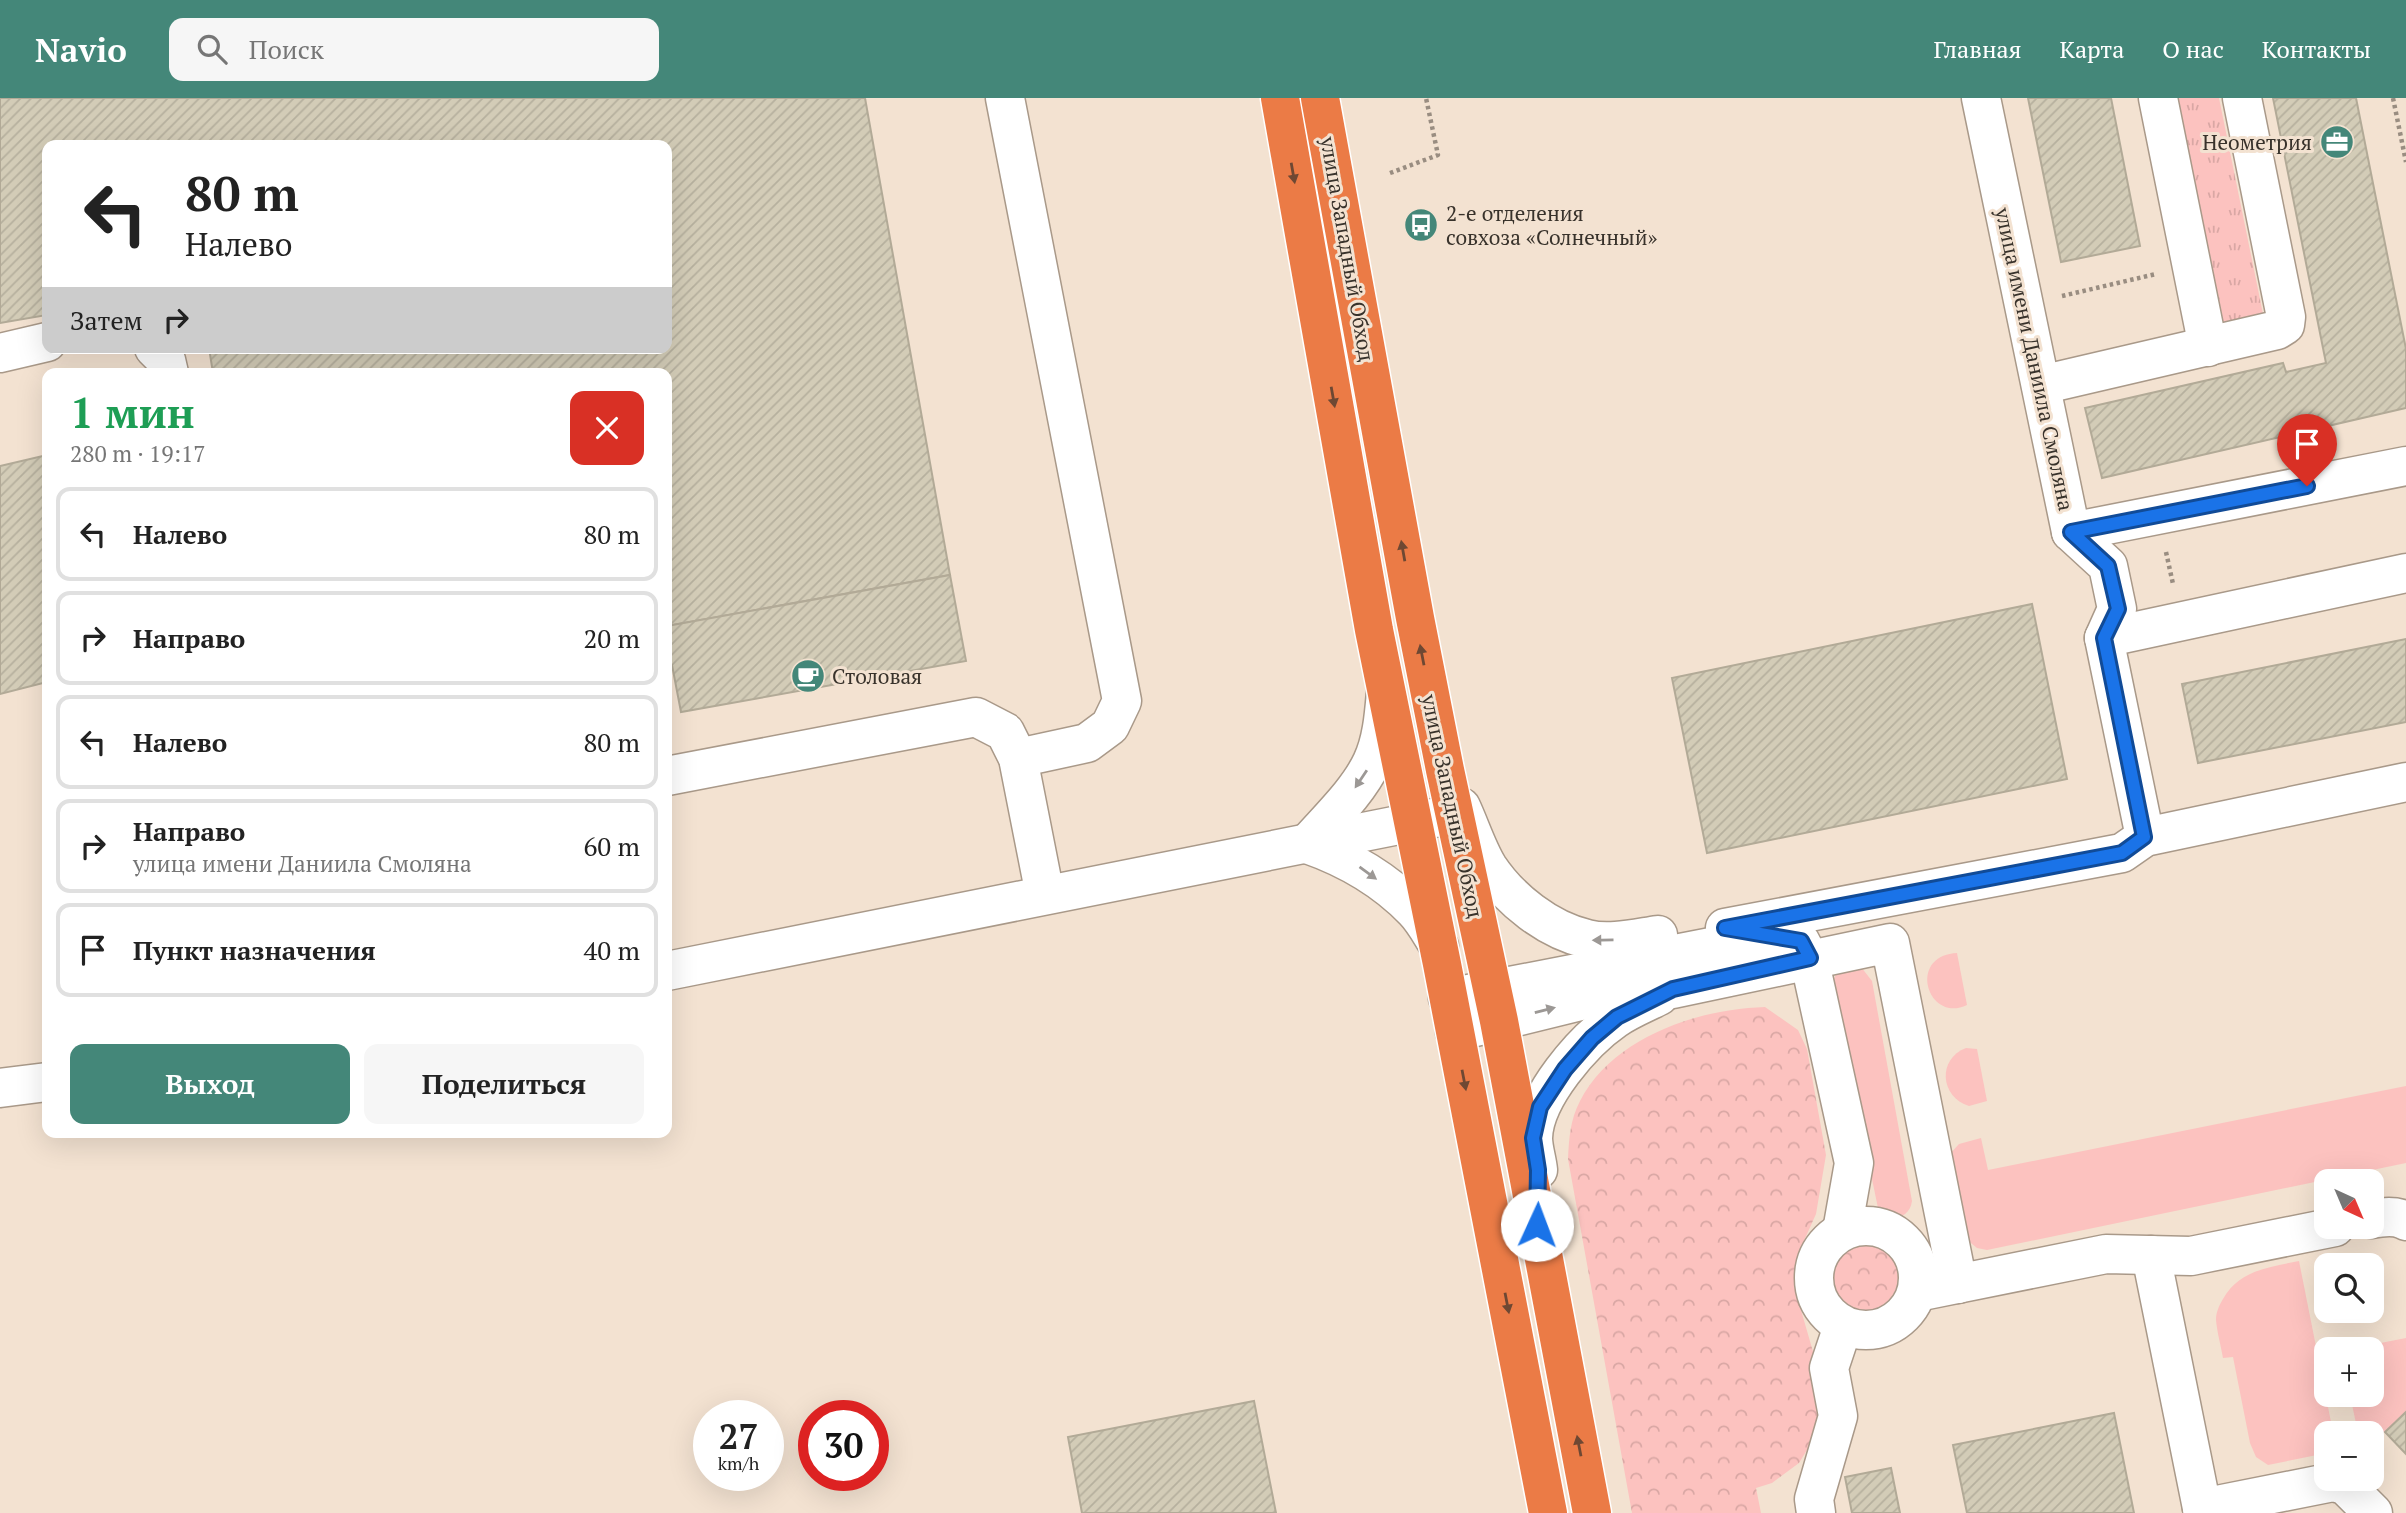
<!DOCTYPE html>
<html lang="ru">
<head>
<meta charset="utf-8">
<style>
  :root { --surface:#fff; --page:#f6f6f6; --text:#222; --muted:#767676; --line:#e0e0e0; --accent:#448779 }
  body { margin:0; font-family:"PT Serif",serif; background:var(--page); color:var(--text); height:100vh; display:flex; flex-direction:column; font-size:26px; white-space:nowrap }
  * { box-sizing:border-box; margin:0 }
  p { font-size:23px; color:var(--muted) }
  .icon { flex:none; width:38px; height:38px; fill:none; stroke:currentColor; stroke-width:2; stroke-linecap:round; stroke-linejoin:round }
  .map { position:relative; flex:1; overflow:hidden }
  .drawer { position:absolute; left:42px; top:270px; width:630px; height:770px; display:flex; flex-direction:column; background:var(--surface); border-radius:14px; box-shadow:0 7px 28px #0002 }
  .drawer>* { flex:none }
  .banner { position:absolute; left:42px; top:42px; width:630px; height:214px; border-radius:14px; box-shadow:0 7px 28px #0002; background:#fff; color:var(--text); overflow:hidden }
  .needle { width:46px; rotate:136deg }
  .controls { position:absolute; left:2314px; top:1071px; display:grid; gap:14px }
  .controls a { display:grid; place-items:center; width:70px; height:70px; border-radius:14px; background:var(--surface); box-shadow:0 7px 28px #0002; font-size:35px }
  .speed { position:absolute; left:693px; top:1302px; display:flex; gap:14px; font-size:35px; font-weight:700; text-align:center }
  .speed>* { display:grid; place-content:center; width:91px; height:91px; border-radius:50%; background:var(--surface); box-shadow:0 7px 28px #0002; line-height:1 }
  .speed small { font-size:18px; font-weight:400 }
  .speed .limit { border:10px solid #d22; background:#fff; color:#111 }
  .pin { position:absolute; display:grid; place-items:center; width:60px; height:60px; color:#fff; margin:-72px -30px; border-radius:50% 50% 50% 0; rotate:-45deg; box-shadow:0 0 7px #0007 }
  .pin .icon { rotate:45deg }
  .me { position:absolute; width:77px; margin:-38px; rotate:2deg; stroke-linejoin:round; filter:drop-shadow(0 0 5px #0008) }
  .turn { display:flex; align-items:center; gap:24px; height:147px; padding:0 28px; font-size:32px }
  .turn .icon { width:91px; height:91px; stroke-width:2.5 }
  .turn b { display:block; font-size:49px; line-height:60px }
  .then { display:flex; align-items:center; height:66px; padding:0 28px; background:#0003; gap:14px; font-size:26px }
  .round { display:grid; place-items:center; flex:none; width:74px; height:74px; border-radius:14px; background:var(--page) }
  .headline { display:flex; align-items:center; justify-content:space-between; height:119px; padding:0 28px }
  h1 { font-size:42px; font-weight:700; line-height:52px; color:#1e9e55 }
  .cta { display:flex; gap:14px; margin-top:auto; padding:14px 28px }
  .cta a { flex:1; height:80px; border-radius:14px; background:var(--accent); color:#fff; font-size:28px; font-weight:700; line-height:80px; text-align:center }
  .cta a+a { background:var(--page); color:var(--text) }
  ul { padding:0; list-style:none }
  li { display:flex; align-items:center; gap:21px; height:94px; margin:0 14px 10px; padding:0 14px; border:4px solid var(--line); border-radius:14px }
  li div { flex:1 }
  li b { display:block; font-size:26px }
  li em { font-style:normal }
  header { display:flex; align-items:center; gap:42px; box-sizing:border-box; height:98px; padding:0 35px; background:var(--accent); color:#fff }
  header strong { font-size:33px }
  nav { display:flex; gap:38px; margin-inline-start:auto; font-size:24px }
  .search { width:490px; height:63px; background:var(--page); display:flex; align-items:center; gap:18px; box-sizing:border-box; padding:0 24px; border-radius:14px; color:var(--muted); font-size:26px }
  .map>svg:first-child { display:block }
</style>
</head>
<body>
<header>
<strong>Navio</strong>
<div class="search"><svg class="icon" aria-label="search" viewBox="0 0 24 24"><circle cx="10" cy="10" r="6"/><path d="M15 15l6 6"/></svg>Поиск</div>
<nav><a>Главная</a><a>Карта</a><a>О нас</a><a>Контакты</a></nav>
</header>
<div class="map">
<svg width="2406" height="1415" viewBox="0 0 2406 1415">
  <defs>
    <pattern id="forest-crowns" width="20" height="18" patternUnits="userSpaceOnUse" patternTransform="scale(1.75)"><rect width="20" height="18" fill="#fcc2bf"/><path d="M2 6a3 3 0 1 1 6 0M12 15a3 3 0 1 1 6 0" fill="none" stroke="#d9a7a4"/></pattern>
    <pattern id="park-tufts" width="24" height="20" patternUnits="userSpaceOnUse" patternTransform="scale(1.75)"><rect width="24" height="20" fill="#fcc2bf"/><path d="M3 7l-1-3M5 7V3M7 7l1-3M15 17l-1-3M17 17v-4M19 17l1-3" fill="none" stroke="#d9a7a4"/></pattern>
    <pattern id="building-hatch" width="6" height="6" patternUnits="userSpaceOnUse" patternTransform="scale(1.75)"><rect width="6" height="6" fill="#d3ccb7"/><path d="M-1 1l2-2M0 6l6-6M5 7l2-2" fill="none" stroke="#b6b09e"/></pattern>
  </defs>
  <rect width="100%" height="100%" fill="#f3e2d1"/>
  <!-- grass -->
  <g fill="#fcc2bf">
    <path d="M1957,855L1967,907C1928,926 1906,858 1957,855Z"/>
    <path d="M1861,869L1872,883L1912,1103C1910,1118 1896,1123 1883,1118L1878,1110L1833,893L1832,886L1836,876Z"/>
    <path d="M1966,950L1977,951L1987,1003L1969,1008C1940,999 1937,961 1966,950Z"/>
    <polygon points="2406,988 2406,1065 1987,1152 1977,1150 1966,1141 1949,1057 1959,1046 1981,1040 1988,1072"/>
    <path d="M2299,1163L2333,1334L2326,1335V1350L2317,1357L2268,1367L2256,1359L2250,1345L2233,1259L2223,1260C2221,1248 2217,1234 2216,1222C2216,1214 2219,1208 2223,1201C2239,1172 2270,1169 2299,1163Z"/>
    <polygon points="2406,1240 2406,1314 2385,1334 2371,1337 2371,1335 2358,1335 2350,1297 2371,1297 2371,1251 2350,1251"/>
  </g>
  <!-- forest -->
  <g fill="url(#forest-crowns)">
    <path d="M1765,909L1798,932L1807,951L1826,1057L1816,1116L1798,1156L1794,1188L1814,1257L1819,1311L1816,1329L1810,1347L1799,1365L1772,1385L1756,1390L1761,1415H1632L1568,1061C1569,1041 1570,1022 1580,1003C1613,939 1698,911 1765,909Z"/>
    <circle cx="1864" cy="1179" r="34"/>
  </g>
  <!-- park -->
  <polygon fill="url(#park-tufts)" points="2172,0 2219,0 2263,216 2217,225"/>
  <!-- building -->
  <g fill="url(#building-hatch)" stroke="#b2aa97" stroke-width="2">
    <polygon points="0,0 865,0 950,477 667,528 667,275 213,275 209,250 667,250 667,47 47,47 47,217 0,225"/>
    <polygon points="2028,0 2111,0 2140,148 2061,164"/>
    <polygon points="2273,0 2356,0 2406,251 2406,310 2102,380 2085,310 2283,265 2286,274 2326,265"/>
    <polygon points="47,357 47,584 0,596 0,368"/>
    <polygon points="950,477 966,563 681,614 672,567 667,567 667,528"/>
    <polygon points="2032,506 2067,681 1707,755 1672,580"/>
    <polygon points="2406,541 2406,624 2198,665 2182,586"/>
    <polygon points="1254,1303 1276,1415 1082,1415 1068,1339"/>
    <polygon points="2406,1314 2406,1356 2385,1334"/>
    <polygon points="2114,1315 2134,1415 1967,1415 1953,1347"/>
    <polygon points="1891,1370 1900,1415 1852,1415 1845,1379"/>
  </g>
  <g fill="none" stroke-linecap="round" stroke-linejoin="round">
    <!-- minor casing -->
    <g stroke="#a99989" stroke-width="41">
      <g id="minor">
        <polyline points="1005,0 1122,603 1110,628 1087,645 1018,660"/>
        <polyline points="1981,0 2071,434 2406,368"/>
        <polyline points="2158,0 2208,249"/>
        <polyline points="154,250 166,262 169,275"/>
        <polyline points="0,255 47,244"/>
        <polyline points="2041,287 2277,232 2285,227 2286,219 2242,0"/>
        <polyline points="2071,434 2108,468 2117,511 2104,540 2145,739"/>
        <polyline points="2104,540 2406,475"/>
        <polyline points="667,678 976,619 1005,634 1018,660 1045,797"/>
        <path d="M1461,709C1470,728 1477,751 1488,769C1510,802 1548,832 1587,841C1609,847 1637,840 1658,837"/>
        <path d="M1307,746C1329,721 1358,694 1372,664C1382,643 1384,617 1386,594"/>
        <path d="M1307,746C1347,760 1384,781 1414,812C1424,822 1431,836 1439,848"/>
        <polyline points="1725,830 2122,755 2145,739 2406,684"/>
        <polyline points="667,873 1454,716"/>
        <polyline points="1448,900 1768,838 1800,843 1809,860 1854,1065 1842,1133"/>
        <polyline points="1455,934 1617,894 1673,891 1890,845 1958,1186"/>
        <polyline points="0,990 47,984"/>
        <path d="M1538,1072C1537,1062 1533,1050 1533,1040C1534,999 1583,943 1615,921C1628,912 1645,905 1659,898"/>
        <path d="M2371,1121C2382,1119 2396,1117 2406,1123"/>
        <circle cx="1866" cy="1180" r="52"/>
        <polyline points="2151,1157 2203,1415"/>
        <polyline points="1917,1194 2106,1156 2191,1158 2335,1129"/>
        <polyline points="2202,1410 2333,1384 2345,1387 2373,1415"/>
        <polyline points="1816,1415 1814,1401 1838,1318 1829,1270 1843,1228"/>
      </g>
    </g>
    <!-- highway casing -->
    <g stroke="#fff" stroke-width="41">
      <g id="highway">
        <polyline points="1280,0 1374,532 1442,866 1548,1415"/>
        <polyline points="1320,0 1415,520 1445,672 1499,923 1592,1415"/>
      </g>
    </g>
    <!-- path -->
    <g stroke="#998d81" stroke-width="4.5" stroke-dasharray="3.5 3.5" stroke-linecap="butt">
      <polyline points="2393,0 2406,64"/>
      <polyline points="1390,75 1438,57 1426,0"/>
      <polyline points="2062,198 2156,176"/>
      <polyline points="2166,454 2173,486"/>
    </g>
    <!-- minor -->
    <use href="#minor" stroke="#fff" stroke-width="38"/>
    <!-- highway -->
    <use href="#highway" stroke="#eb7b46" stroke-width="38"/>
  </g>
  <!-- one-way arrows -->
  <defs><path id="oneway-solid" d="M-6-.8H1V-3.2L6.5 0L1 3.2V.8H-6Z" transform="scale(1.75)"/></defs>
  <g fill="#6e4833">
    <use href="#oneway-solid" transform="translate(1293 75) rotate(80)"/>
    <use href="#oneway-solid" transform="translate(1333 299) rotate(80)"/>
    <use href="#oneway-solid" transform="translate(1403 453) rotate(-100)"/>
    <use href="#oneway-solid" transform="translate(1422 557) rotate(-101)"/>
    <use href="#oneway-solid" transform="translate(1464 982) rotate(79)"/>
    <use href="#oneway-solid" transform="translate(1507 1205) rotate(79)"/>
    <use href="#oneway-solid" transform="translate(1579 1348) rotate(-101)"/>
  </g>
  <g fill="#9c9895">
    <use href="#oneway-solid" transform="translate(1361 681) rotate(124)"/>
    <use href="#oneway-solid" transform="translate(1368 775) rotate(36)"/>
    <use href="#oneway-solid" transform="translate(1603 842) rotate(179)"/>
    <use href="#oneway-solid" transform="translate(1545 912) rotate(-14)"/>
  </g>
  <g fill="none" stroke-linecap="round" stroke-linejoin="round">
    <!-- route casing -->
    <g stroke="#114b97" stroke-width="18">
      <polyline id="route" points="1537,1127 1538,1072 1533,1040 1540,1009 1565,971 1592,940 1617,919 1673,891 1810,860 1801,843 1725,830 2122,755 2144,739 2104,540 2118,511 2108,468 2071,434 2307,388"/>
    </g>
    <!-- route -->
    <use href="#route" stroke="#1a73e8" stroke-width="12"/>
  </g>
  <!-- icons -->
  <defs>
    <g id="office-disc" transform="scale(1.75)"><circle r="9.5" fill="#448779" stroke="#f3e2d1"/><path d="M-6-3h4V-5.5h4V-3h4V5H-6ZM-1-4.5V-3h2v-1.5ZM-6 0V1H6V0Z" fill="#fff"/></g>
    <g id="bus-disc" transform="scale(1.75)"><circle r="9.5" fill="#448779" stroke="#f3e2d1"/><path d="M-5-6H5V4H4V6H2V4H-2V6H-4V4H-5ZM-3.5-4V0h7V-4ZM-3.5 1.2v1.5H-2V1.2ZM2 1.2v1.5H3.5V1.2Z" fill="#fff"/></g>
    <g id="cafe-disc" transform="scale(1.75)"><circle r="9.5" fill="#448779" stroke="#f3e2d1"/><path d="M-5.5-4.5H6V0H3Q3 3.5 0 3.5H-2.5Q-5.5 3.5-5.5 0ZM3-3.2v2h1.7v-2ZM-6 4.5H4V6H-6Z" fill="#fff"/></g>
  </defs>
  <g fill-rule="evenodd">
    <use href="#office-disc" x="2337" y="44"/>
    <use href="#bus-disc" x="1421" y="127"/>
    <use href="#cafe-disc" x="808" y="578"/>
  </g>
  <g text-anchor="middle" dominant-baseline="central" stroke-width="6" stroke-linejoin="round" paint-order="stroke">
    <!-- poi labels -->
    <g font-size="21" fill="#38322b" stroke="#f3e2d1" text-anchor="start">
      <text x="2312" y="44" text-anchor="end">Неометрия</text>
      <text x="1446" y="115">2-е отделения<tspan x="1446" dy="24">совхоза «Солнечный»</tspan></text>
      <text x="832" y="578">Столовая</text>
    </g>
    <!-- street labels -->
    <g font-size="21" fill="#38322b" stroke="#f3e2d1">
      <text transform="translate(1348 151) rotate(80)">улица Западный Обход</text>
      <text transform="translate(2035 261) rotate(78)">улица имени Даниила Смоляна</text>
      <text transform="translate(1453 708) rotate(78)">улица Западный Обход</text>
    </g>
  </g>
</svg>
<div class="controls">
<a><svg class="needle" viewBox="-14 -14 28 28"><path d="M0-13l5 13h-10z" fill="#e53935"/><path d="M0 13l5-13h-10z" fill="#767676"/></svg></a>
<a><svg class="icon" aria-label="search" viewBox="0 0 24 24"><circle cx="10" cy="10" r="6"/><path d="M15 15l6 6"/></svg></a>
<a>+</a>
<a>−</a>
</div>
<div class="speed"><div>27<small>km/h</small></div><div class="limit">30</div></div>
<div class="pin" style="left:2307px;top:388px;background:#d93025"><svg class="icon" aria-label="arrive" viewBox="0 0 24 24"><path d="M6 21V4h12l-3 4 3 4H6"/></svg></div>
<svg class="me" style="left:1537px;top:1127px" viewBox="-20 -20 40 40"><circle r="19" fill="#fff"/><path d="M0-13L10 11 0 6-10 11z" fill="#1a73e8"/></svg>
<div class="banner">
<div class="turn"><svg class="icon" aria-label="left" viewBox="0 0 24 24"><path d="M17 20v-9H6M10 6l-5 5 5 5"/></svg><div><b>80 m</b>Налево</div></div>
<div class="then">Затем<svg class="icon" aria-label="right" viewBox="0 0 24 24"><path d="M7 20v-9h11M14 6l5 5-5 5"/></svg></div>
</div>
<section class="drawer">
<div class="headline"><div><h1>1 мин</h1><p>280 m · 19:17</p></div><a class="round" style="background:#d93025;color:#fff"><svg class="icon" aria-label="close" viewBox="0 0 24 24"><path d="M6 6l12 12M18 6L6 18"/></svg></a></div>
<ul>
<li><svg class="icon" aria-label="left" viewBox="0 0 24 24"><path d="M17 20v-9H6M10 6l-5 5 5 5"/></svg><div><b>Налево</b></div><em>80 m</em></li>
<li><svg class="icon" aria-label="right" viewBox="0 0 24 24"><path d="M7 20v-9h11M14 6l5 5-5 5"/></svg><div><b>Направо</b></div><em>20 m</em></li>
<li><svg class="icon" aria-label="left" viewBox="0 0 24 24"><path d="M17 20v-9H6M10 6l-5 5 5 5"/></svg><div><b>Налево</b></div><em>80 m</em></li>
<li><svg class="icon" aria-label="right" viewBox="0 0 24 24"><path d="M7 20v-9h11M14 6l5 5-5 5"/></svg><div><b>Направо</b><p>улица имени Даниила Смоляна</p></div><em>60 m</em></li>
<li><svg class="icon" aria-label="arrive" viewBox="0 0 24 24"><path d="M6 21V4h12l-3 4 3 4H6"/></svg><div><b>Пункт назначения</b></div><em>40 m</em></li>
</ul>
<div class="cta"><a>Выход</a><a>Поделиться</a></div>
</section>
</div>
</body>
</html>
